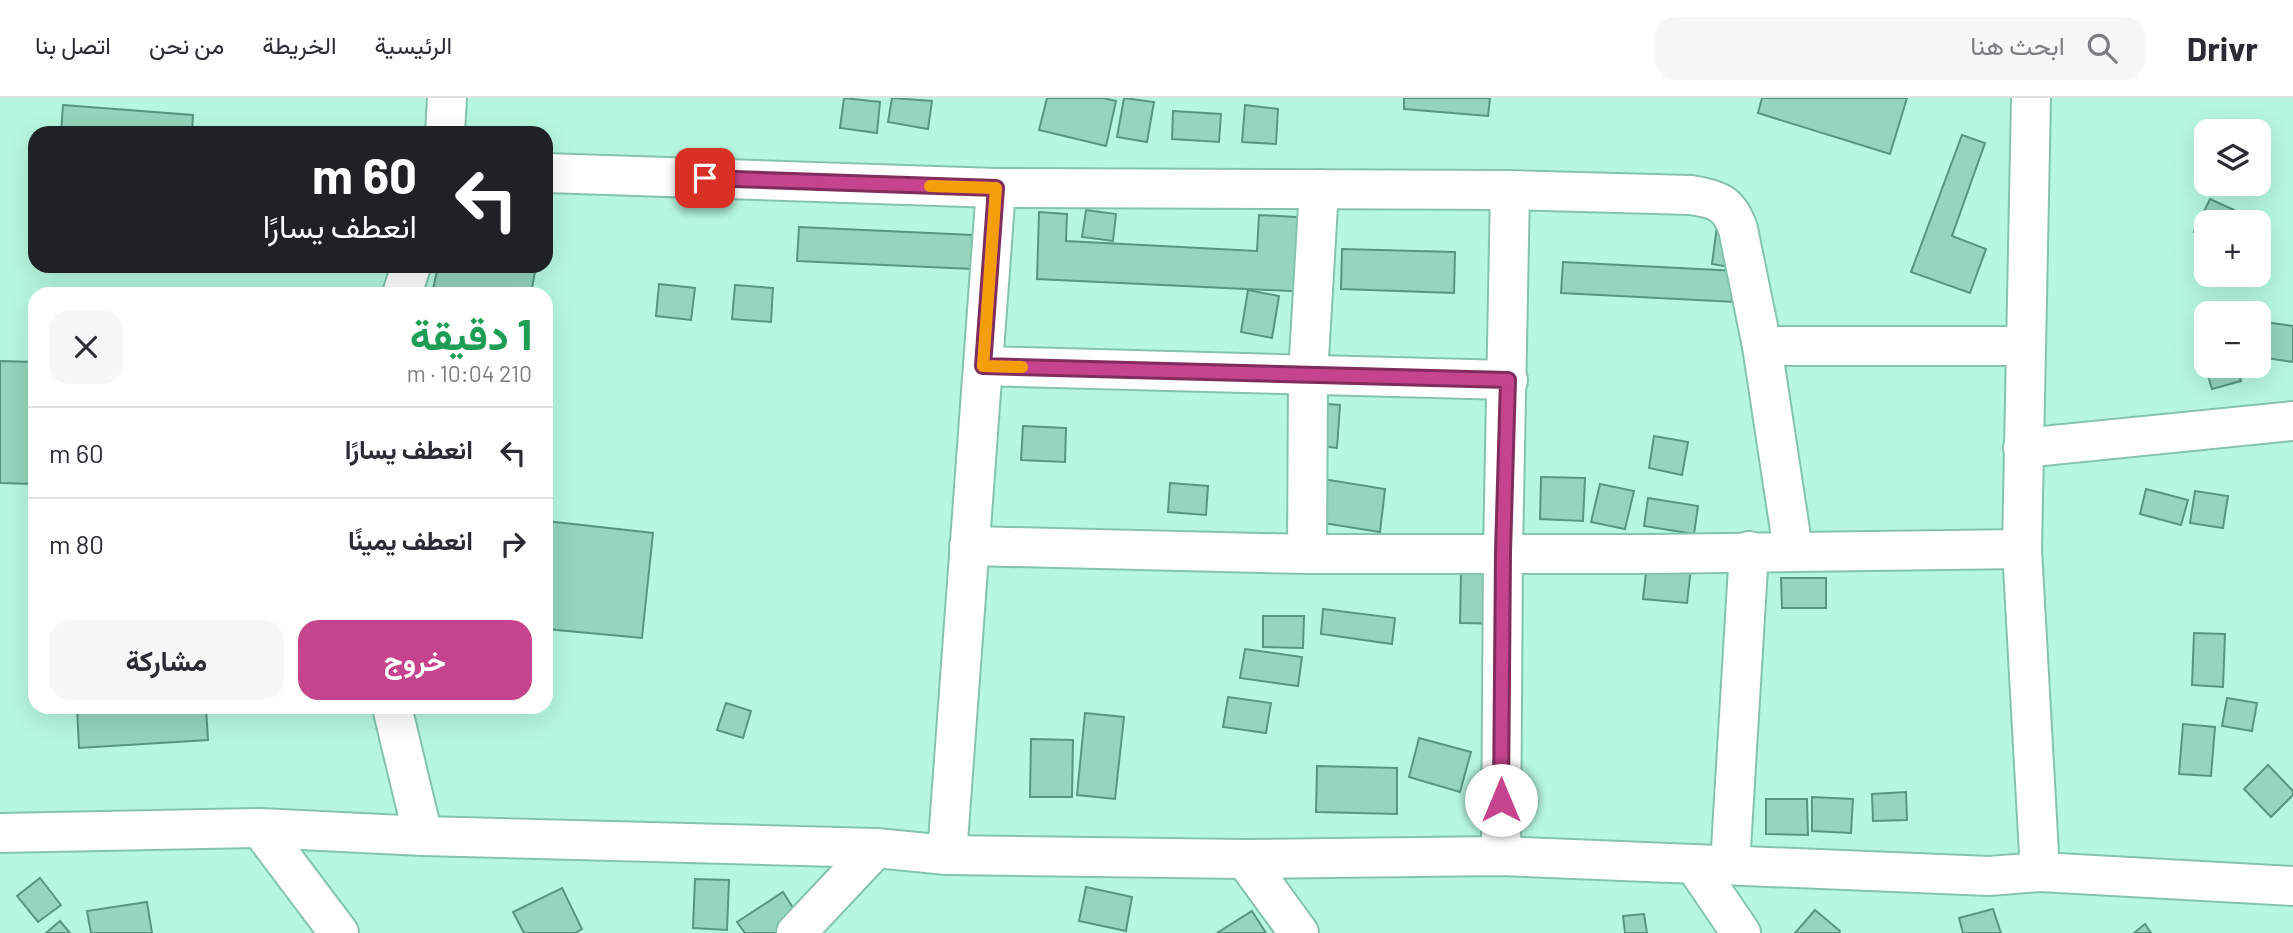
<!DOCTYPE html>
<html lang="ar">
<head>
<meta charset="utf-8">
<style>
  :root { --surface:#fff; --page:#f7f7f7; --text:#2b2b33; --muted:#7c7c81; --line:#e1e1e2; --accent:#c5448d }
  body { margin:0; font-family:Barlow,Vazirmatn,sans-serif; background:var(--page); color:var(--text); direction:rtl; height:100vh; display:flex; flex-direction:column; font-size:26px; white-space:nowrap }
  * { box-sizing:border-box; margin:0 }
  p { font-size:23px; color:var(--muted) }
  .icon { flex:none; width:38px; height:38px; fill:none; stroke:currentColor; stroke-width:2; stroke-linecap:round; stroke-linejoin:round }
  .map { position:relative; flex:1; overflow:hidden; direction:ltr }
  .panel { position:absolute; left:28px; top:189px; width:525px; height:427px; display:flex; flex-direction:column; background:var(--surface); border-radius:21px; box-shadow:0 7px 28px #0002; direction:rtl }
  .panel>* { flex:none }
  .top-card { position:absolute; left:28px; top:28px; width:525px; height:147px; border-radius:21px; box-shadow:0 7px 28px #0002; direction:rtl; background:#202124; color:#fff; overflow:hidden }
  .buttons { position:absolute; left:2194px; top:21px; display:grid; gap:14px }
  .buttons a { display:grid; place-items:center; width:77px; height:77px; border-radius:14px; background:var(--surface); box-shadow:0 7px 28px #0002; font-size:35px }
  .pin { position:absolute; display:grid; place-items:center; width:60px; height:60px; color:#fff; margin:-30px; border-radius:14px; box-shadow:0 4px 10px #0006 }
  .me { position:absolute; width:77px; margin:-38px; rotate:0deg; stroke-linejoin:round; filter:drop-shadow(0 0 5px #0008) }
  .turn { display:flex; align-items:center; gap:24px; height:147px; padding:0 21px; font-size:32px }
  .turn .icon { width:91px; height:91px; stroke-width:2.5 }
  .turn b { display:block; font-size:49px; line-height:60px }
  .round { display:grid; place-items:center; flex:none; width:74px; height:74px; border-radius:21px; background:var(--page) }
  .head { display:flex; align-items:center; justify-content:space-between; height:119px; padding:0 21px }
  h1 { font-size:42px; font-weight:700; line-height:52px; color:#1e9e55 }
  .action { display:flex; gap:14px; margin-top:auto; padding:14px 21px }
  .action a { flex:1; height:80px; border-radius:21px; background:var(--accent); color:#fff; font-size:28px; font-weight:700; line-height:80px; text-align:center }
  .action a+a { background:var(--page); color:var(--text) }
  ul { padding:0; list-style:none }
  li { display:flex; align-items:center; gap:21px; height:91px; padding:0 21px; border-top:2px solid var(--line) }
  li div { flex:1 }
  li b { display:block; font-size:26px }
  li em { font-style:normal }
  header { display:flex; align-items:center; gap:42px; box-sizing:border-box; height:98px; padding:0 35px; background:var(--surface); border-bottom:2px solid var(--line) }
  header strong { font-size:33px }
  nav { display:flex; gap:38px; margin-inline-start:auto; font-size:24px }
  .search { width:490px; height:63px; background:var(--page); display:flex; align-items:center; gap:18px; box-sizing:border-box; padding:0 24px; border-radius:21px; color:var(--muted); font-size:26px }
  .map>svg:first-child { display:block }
</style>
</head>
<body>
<header>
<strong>Drivr</strong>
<div class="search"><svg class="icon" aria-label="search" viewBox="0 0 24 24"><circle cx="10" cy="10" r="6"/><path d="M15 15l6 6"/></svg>ابحث هنا</div>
<nav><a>الرئيسية</a><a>الخريطة</a><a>من نحن</a><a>اتصل بنا</a></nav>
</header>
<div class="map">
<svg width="2293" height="835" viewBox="0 0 2293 835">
  <rect width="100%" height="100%" fill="#b6f8df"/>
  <!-- building -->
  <g fill="#94d5bc" stroke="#579780" stroke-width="2">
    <polygon points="844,0 880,4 877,35 840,30"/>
    <polygon points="892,0 932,3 928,31 888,24"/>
    <polygon points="1047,0 1103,0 1116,3 1106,48 1039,32"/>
    <polygon points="1124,0 1154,4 1147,44 1117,39"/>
    <polygon points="1404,0 1490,0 1488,18 1404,11"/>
    <polygon points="1762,0 1907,0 1890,56 1758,15"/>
    <polygon points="63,7 193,17 192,35 61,35"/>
    <polygon points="1245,7 1278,11 1276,46 1242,44"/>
    <polygon points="1173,13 1221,16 1219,44 1172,41"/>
    <polygon points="1962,37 1985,45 1952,138 1986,151 1970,195 1911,174"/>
    <polygon points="2210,101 2234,112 2228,124 2207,124 2207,141 2194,134"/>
    <polygon points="1086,112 1116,116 1113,143 1082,139"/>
    <polygon points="1039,114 1067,116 1066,143 1257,153 1259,117 1313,120 1310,194 1037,181"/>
    <polygon points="2233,115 2263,121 2259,138 2259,124 2231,124"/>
    <polygon points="1717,128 1735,170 1712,166"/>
    <polygon points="799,129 973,137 972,171 797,163"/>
    <polygon points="1342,151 1455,154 1454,195 1341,191"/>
    <polygon points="1563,164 1737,173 1735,204 1561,195"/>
    <polygon points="438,168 536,168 531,196 432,196"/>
    <polygon points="659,186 695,190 691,222 656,218"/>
    <polygon points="735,187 773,190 771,224 732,221"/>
    <polygon points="1248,192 1279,198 1272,240 1241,234"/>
    <polygon points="2264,224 2293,228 2293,264 2259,259"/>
    <polygon points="2207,260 2207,268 2236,268 2241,283 2212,291 2203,262"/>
    <polygon points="0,263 35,264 35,386 0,385"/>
    <polygon points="1314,305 1340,307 1337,350 1310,347"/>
    <polygon points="1023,328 1066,330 1065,364 1021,362"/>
    <polygon points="1654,338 1688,344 1682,377 1649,370"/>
    <polygon points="1541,379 1585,380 1583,423 1540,421"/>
    <polygon points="1323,381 1385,391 1380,434 1317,424"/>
    <polygon points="1170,385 1208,388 1206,417 1168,414"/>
    <polygon points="1600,386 1634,393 1625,431 1591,424"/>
    <polygon points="2146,391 2188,402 2181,427 2140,416"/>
    <polygon points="2195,393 2228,398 2223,430 2190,425"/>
    <polygon points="1648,400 1698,408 1694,436 1644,428"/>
    <polygon points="546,423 653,435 642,540 546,531"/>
    <polygon points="1647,465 1691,470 1687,505 1643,501"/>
    <polygon points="1461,472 1507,473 1506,526 1460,525"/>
    <polygon points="1781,480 1826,480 1826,510 1782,510"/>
    <polygon points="1323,511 1395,520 1392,546 1321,536"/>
    <polygon points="1263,518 1304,518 1303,550 1263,549"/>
    <polygon points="2194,535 2225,536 2223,589 2192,587"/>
    <polygon points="1245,551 1302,559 1298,588 1240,580"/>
    <polygon points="1228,599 1271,605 1266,635 1223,629"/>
    <polygon points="2227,600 2257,605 2252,633 2222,628"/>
    <polygon points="726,605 751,613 743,640 717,632"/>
    <polygon points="77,609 206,609 208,642 79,650"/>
    <polygon points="1085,615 1124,619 1115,701 1077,697"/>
    <polygon points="2183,626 2215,629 2211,678 2179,676"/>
    <polygon points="1419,640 1471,654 1460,694 1409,679"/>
    <polygon points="1031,641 1073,642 1072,699 1030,699"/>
    <polygon points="2268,667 2293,693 2293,697 2271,719 2244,691"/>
    <polygon points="1317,668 1397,670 1397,716 1316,714"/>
    <polygon points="1906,694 1907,722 1873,723 1872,696"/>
    <polygon points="1812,699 1853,701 1851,735 1812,733"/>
    <polygon points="1766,701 1807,701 1808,737 1766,736"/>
    <polygon points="40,780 61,807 38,824 17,798"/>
    <polygon points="695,781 729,782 727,832 693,830"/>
    <polygon points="1086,789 1132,799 1126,833 1079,823"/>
    <polygon points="562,790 582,831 575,835 524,835 513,814"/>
    <polygon points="783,794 809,835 745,835 737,824"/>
    <polygon points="147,804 152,835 91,835 87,813"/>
    <polygon points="1993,811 2001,835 1963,835 1959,820"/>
    <polygon points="1815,812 1840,833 1839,835 1795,835"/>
    <polygon points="1252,813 1266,835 1217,835"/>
    <polygon points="1644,816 1647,835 1625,835 1623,818"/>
    <polygon points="60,823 70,835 46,835"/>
    <polygon points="2145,826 2151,835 2134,835"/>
  </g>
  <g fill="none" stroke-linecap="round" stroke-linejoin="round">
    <!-- minor casing -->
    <g stroke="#84c4ac" stroke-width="42">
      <g id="minor">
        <polyline points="2031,0 2022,451 2040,774"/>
        <polyline points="445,35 447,0"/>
        <path d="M546,75L996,90L1510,92L1691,97C1717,101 1729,105 1738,131L1762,248L1793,452"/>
        <polyline points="402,196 411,168"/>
        <polyline points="1762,248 2024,248"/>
        <polyline points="983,268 1508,282"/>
        <polyline points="2023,350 2293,323"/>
        <polyline points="969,448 1307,456 1652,456 2022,451"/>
        <polyline points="1307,456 1308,276 1319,91"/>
        <polyline points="392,609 423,738"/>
        <polyline points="260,730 339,835"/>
        <polyline points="0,735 260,730 423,738 876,750 947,757 1245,761 1501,758 1989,778 2040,774 2293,788"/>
        <polyline points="947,757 996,90"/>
        <polyline points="1501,758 1503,454 1510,92"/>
        <polyline points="1245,761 1299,835"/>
        <polyline points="1694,766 1741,835"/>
        <polyline points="1730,767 1749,453"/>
        <polyline points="796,835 876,750"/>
      </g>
    </g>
    <!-- minor -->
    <use href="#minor" stroke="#fff" stroke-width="38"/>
  </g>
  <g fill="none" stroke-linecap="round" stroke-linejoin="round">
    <!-- route casing -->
    <g stroke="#802c5c" stroke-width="18">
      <polyline id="route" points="705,80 996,90 983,268 1508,282 1503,454 1501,702"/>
    </g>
    <!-- route -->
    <use href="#route" stroke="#c5448d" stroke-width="12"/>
    <!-- slow -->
    <polyline stroke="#f59e0b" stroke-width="12" points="930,88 996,90 983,268 1022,269"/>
  </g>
</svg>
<div class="buttons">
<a><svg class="icon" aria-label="layers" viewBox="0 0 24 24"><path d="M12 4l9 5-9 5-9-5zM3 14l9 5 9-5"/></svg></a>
<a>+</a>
<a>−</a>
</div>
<div class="pin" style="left:705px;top:80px;background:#d93025"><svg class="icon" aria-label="arrive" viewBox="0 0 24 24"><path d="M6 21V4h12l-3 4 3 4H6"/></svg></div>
<svg class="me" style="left:1501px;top:702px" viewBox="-20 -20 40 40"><circle r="19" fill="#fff"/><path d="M0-13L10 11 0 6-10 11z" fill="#c5448d"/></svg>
<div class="top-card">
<div class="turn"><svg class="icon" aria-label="left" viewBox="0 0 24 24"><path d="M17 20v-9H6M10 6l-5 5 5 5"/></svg><div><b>60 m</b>انعطف يسارًا</div></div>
</div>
<section class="panel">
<div class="head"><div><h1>1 دقيقة</h1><p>210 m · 10:04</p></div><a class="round"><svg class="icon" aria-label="close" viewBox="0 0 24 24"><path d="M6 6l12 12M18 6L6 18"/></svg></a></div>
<ul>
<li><svg class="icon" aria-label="left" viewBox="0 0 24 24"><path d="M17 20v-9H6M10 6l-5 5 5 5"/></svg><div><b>انعطف يسارًا</b></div><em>60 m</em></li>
<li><svg class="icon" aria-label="right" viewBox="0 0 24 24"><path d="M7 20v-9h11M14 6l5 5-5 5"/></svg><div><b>انعطف يمينًا</b></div><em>80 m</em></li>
</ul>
<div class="action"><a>خروج</a><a>مشاركة</a></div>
</section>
</div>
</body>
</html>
